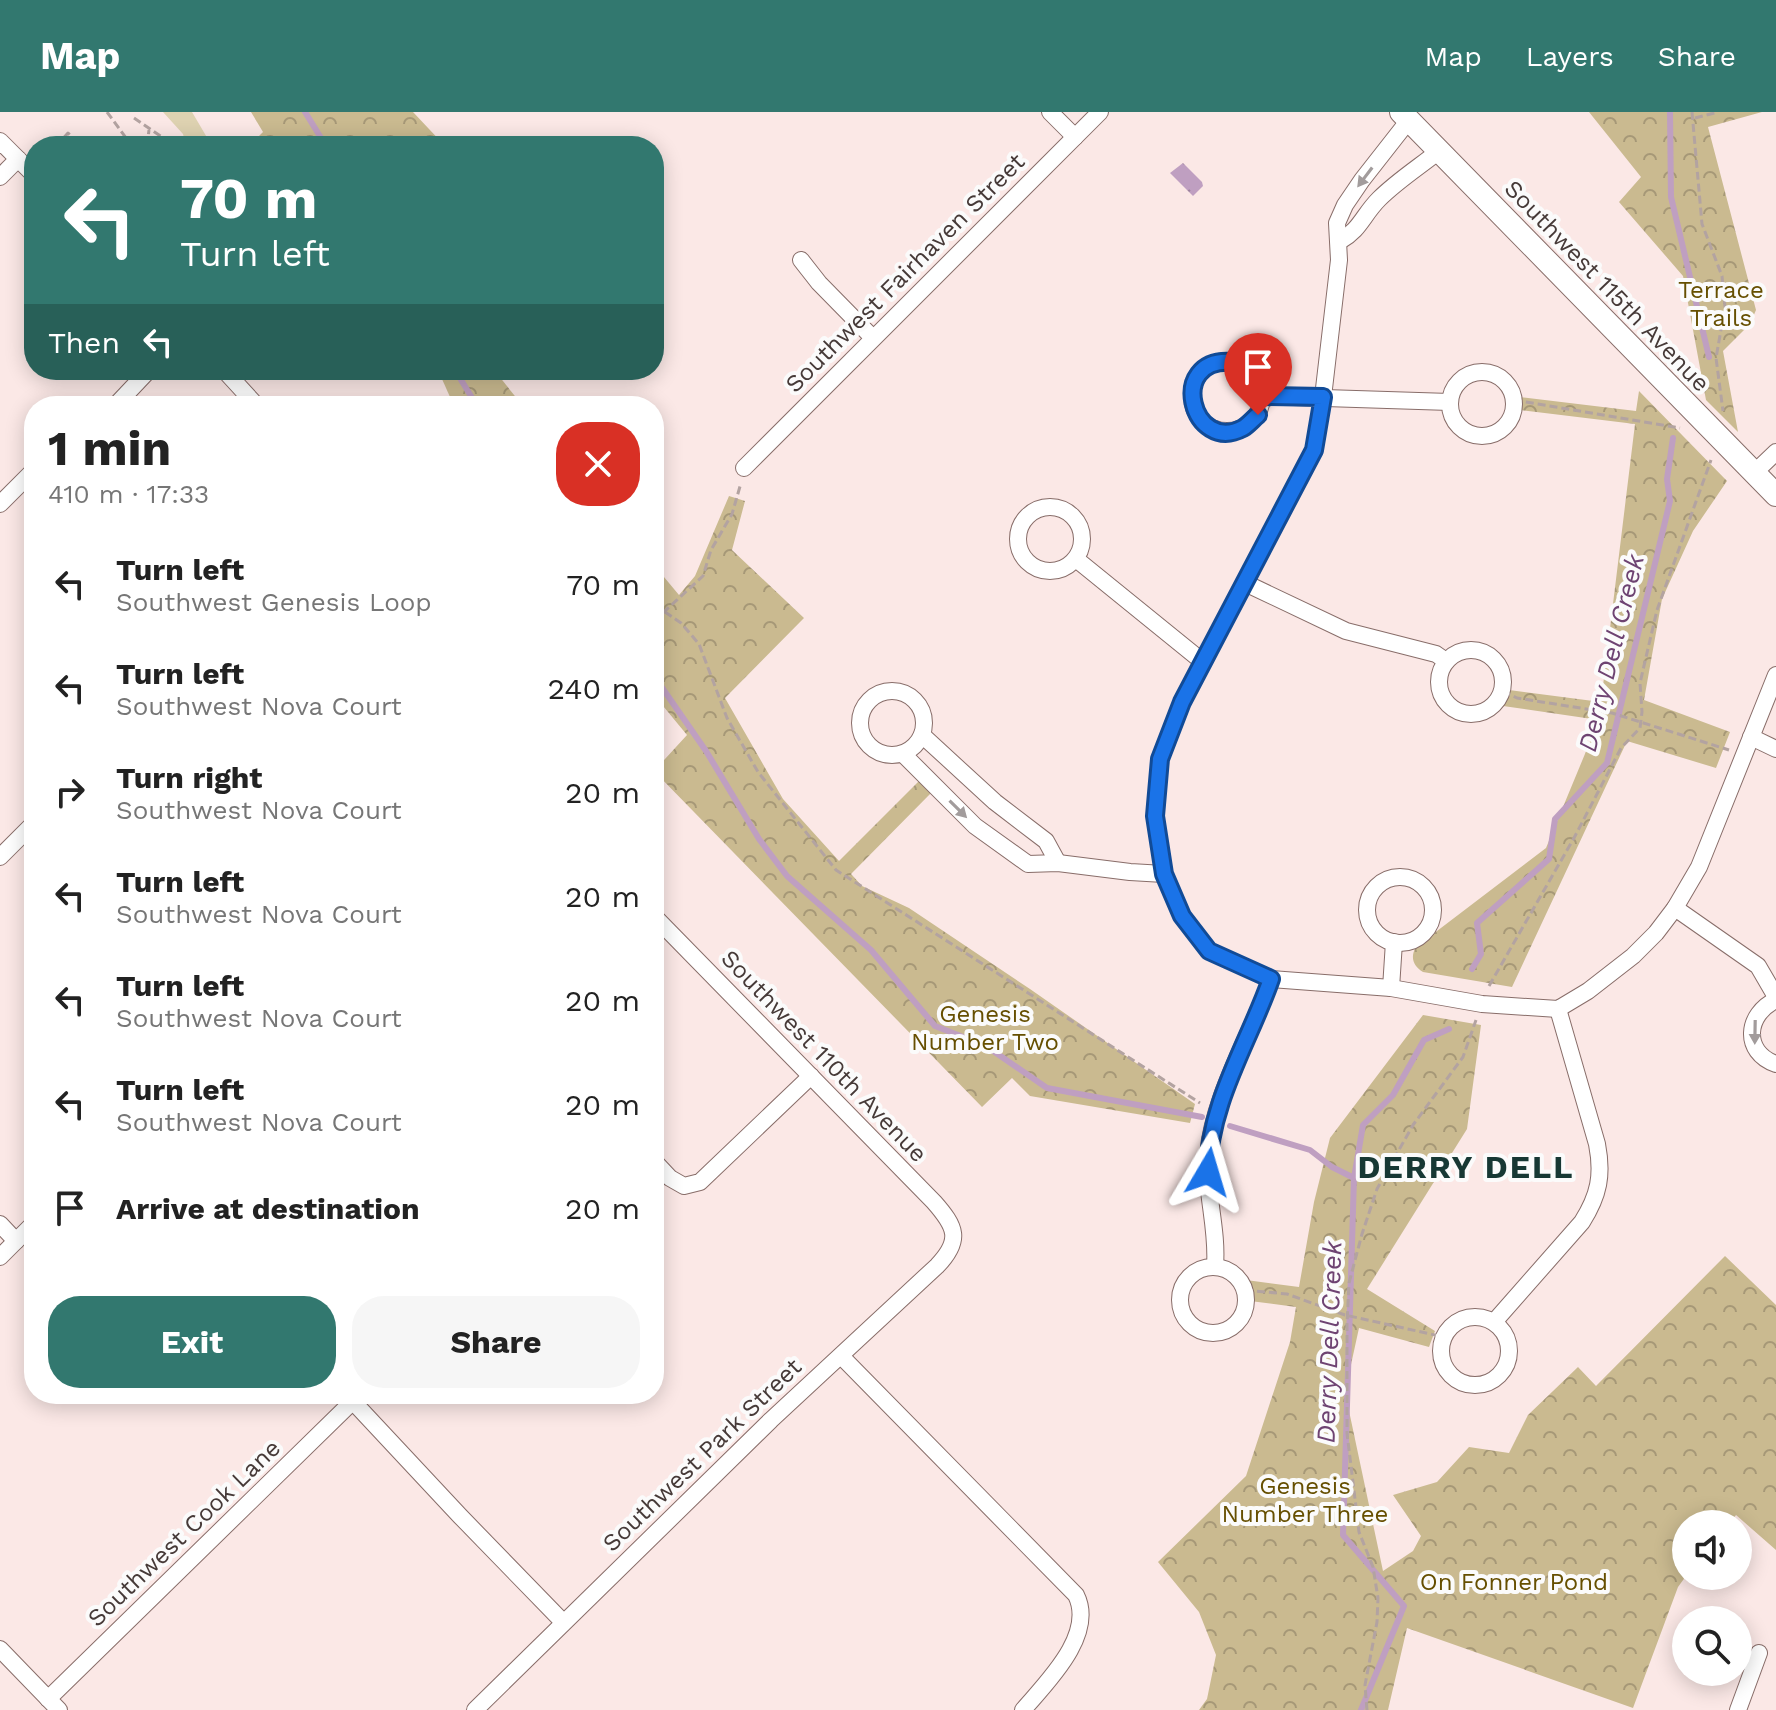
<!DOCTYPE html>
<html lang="en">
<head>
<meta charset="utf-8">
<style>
  :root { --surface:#fff; --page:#f6f6f6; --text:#222; --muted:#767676; --accent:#32786f }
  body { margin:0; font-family:"Work Sans",sans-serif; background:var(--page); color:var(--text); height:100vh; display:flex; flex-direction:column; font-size:30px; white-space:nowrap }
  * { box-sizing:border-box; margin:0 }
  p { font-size:26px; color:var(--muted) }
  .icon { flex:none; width:44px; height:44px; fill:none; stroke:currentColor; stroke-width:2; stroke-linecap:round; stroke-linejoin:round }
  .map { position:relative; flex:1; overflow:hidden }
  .side { position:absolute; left:24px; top:284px; width:640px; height:1008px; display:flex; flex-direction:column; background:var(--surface); border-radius:32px; box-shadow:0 4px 20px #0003 }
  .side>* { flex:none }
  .banner { position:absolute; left:24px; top:24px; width:640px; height:244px; border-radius:32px; box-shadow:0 4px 20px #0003; background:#32786f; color:#fff; overflow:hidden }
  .controls { position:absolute; left:1672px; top:1398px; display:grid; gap:16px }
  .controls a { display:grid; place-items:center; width:80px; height:80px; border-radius:50%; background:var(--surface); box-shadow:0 4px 20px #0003; font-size:40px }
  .pin { position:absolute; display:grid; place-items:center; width:68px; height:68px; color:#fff; margin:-82px -34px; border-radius:50% 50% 50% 0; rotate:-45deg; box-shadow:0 0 8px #0007 }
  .pin .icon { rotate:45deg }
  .me { position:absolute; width:88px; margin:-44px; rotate:7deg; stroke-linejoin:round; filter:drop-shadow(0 0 6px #0008) }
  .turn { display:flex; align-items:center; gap:28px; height:168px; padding:0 24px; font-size:36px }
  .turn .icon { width:104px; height:104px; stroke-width:2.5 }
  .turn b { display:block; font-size:56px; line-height:68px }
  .then { display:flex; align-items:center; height:76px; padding:0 24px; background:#0003; gap:16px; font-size:30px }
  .round { display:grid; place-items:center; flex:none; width:84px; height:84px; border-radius:32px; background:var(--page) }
  .headline { display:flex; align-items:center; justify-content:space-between; height:136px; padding:0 24px }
  h1 { font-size:48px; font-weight:700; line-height:60px }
  .cta { display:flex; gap:16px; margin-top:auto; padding:16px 24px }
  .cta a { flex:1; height:92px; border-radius:32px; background:var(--accent); color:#fff; font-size:32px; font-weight:700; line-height:92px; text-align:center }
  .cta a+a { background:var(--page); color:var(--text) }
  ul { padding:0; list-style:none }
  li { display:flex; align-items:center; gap:24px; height:104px; padding:0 24px }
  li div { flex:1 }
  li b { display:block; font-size:30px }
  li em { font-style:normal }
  header { display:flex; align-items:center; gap:48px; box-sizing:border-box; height:112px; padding:0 40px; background:var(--accent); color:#fff }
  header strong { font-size:38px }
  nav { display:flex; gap:44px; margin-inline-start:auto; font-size:28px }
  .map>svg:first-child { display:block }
</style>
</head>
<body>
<header>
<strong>Map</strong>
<nav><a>Map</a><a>Layers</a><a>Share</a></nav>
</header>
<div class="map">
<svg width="1776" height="1598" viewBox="0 0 1776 1598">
  <defs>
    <pattern id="forest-crowns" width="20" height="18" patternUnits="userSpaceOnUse" patternTransform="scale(2)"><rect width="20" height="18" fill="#caba90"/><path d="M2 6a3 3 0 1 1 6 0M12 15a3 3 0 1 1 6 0" fill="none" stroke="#a69877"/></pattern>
    <pattern id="water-ripples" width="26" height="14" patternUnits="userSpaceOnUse" patternTransform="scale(2)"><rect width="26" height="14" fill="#bf9fc1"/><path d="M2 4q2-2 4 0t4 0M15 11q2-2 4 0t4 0" fill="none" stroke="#9d839e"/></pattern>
  </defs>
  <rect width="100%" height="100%" fill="#fbe8e6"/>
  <!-- grass -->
  <polygon fill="#ded2b1" points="163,0 192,0 212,34 182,34 185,30 183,22"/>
  <!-- forest -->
  <g fill="url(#forest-crowns)">
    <polygon points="251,0 413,0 445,34 265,34 259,24 263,20"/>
    <polygon points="1589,0 1762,0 1708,15 1756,198 1750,212 1723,239 1738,320 1706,288 1683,164 1619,90 1641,65"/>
    <polygon points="438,258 494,258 523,294 454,294"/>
    <path d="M1639,279L1727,369L1693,419L1662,487L1644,588L1730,620L1716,656L1627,629L1512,875L1423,860C1413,854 1410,845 1416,835L1546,736L1599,608L1503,594L1509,578L1601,590L1635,312L1519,298V285L1636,299Z"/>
    <polygon points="729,384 745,389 732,438 804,506 725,586 783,687 839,749 921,667 932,680 851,762 862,774 909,796 1030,877 1195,992 1190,1011 1030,984 1012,966 982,995 654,659 687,623 654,583 654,453 679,483 695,464"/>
    <polygon points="1423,903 1481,913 1467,1017 1367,1177 1435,1219 1429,1235 1359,1216 1345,1280 1383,1459 1413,1439 1421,1424 1393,1383 1437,1370 1469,1335 1509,1341 1528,1303 1578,1255 1596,1274 1725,1144 1776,1193 1776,1438 1736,1403 1729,1412 1686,1412 1686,1464 1678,1475 1633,1596 1407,1516 1388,1598 1199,1598 1207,1587 1216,1543 1199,1500 1158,1450 1246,1364 1290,1230 1296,1195 1250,1189 1246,1168 1299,1175 1314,1090 1330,1026"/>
  </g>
  <!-- water -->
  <polygon fill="url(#water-ripples)" points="1183,51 1202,70 1203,74 1193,84 1170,61"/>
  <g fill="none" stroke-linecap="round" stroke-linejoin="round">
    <!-- stream -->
    <g stroke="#bf9fc1" stroke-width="6">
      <polyline points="305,0 326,34"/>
      <polyline points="1670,0 1671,85 1709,245"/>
      <polyline points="455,258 477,294"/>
      <polyline points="654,564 706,639 759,727 787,764 871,838 935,914 986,934 1047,976 1202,1005"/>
      <polyline points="1472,857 1481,842 1477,811 1549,747 1555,707 1607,651 1670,389 1667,367 1673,326"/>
      <polyline points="1230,1014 1310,1038 1332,1055 1354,1066"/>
      <polyline points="1361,1598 1404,1494 1343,1423 1354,1066 1363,1013 1393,983 1424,928 1449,917"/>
    </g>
    <!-- street casing -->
    <g stroke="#886d69" stroke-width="18">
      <g id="street">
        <polyline points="1050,0 1075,25"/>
        <polyline points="1409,8 1362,68 1345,93 1337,111 1339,148 1323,285 1314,338 1182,590 1160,647 1155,704 1164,762 1182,804 1209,839 1271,867 1391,876 1482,892 1558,897 1588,879 1633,844 1656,821 1675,796 1699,755 1776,563"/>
        <polyline points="0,29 34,63"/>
        <polyline points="0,65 18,47"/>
        <path d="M1340,129C1360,118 1363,103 1379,87C1397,69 1419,55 1439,39"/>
        <polyline points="801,148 819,171 873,226"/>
        <circle cx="1227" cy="284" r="35"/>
        <polyline points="224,258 257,294"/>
        <circle cx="1482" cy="292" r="32"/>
        <polyline points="1263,284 1450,290"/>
        <polyline points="115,294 149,258"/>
        <polyline points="744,356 1100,0"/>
        <polyline points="1754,361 1776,340"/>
        <polyline points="0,392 34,358"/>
        <circle cx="1050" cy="427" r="32"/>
        <polyline points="1076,447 1203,550"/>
        <polyline points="1245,471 1346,519 1436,542 1446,549"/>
        <circle cx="1471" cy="570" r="32"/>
        <circle cx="892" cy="611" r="32"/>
        <polyline points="922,623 995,690 1046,729 1058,751"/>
        <polyline points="1751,625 1776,637"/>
        <polyline points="903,642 975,714 1028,752 1058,751 1130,760 1164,762"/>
        <polyline points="0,745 34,711"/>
        <circle cx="1400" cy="798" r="33"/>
        <polyline points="1675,796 1758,854 1776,885"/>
        <polyline points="1391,876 1394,830"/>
        <path d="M1776,888C1746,902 1742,940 1776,952"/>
        <polyline points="654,1049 670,1066 684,1074 700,1070 811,964"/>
        <polyline points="0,1112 16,1129"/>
        <polyline points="0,1145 34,1111"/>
        <path d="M1215,1154C1218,1116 1205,1081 1208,1043C1213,983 1251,923 1271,867"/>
        <circle cx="1213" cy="1188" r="33"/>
        <circle cx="1475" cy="1239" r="34"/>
        <path d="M1494,1210L1582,1110C1599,1083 1603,1063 1597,1032L1558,897"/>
        <path d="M841,1244L1076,1483C1096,1523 1046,1571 1023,1598"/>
        <polyline points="346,1282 460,1404 563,1510"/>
        <polyline points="0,1537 59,1598"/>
        <polyline points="48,1587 353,1289"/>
        <path d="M475,1598L771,1308L937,1154C962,1128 956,1115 934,1090L654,804"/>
        <polyline points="1738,1598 1759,1541"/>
      </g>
    </g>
    <!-- secondary casing -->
    <g stroke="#886d69" stroke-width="24">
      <polyline id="secondary" points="1401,0 1776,383"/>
    </g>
    <!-- path -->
    <g stroke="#b3a3a1" stroke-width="3" stroke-dasharray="8 4" stroke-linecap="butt">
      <polyline points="107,0 132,34"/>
      <polyline points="1692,0 1702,112 1722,164 1725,195 1716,246 1723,299"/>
      <polyline points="134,6 175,34"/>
      <polyline points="1695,6 1718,0"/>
      <polyline points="56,34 68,21 81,34"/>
      <polyline points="147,34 149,18"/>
      <polyline points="1514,288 1680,316"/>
      <polyline points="665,500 681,511 699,532 727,606 758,660 836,758 1200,991"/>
      <polyline points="654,509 703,464 711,438 732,402 741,371"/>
      <polyline points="1503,579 1517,586 1612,601 1729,638"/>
      <polyline points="1489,874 1574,726 1621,636 1640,616 1642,600 1640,571 1657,498 1711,348"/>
      <polyline points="1245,1178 1287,1182 1345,1203 1444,1225"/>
      <polyline points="1367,1598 1365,1573 1377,1510 1378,1486 1373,1455 1359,1420 1347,1321 1347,1212 1349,1171 1362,1122 1377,1077 1413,1013 1463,945 1476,908"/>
    </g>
    <!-- street -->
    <use href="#street" stroke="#fff" stroke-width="16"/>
    <!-- secondary -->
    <use href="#secondary" stroke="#fff" stroke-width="22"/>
  </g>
  <!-- one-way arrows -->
  <defs><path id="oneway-solid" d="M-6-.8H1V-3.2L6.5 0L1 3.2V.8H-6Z" transform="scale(2)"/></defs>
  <g fill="#a29c9c">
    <use href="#oneway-solid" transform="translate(1365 65) rotate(127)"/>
    <use href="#oneway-solid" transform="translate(958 697) rotate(45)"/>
    <use href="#oneway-solid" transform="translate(1755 920) rotate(91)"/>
  </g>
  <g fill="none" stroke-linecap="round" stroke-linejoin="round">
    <!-- route casing -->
    <g stroke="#114b97" stroke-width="20">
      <path id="route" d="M1208,1060C1209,991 1249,930 1271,867L1209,839L1182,804L1164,762L1155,704L1160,647L1182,590L1314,338L1323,285L1263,284C1257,268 1252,251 1232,250C1166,245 1192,343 1243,316C1248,313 1253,307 1258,303"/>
    </g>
    <!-- route -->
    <use href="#route" stroke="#1a73e8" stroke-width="14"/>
  </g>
  <g text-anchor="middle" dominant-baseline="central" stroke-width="8" stroke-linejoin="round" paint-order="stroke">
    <!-- street labels -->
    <g font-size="24" fill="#463a38" stroke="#fbfbfb">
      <text transform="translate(905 161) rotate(-45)">Southwest Fairhaven Street</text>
      <text transform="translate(1607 174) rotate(46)">Southwest 115th Avenue</text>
      <text transform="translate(824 944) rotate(46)">Southwest 110th Avenue</text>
      <text transform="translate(702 1343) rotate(-44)">Southwest Park Street</text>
      <text transform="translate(184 1421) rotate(-44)">Southwest Cook Lane</text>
    </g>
    <!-- park labels -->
    <g font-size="24" fill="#664f01" stroke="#fbfbfb">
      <text x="1721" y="178">Terrace<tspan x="1721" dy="28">Trails</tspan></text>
      <text x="985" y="902">Genesis<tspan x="985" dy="28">Number Two</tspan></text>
      <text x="1305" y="1374">Genesis<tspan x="1305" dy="28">Number Three</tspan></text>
      <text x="1514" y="1470">On Fonner Pond</text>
    </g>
    <!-- water labels -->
    <g font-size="26" font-style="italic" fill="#6e4372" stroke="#fbfbfb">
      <text transform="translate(1611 541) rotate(-76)">Derry Dell Creek</text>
      <text transform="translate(1329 1230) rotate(-88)">Derry Dell Creek</text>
    </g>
    <!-- district labels -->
    <g font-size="32" font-weight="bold" letter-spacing="2" fill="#173834" stroke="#fbfbfb">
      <text x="1466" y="1055">DERRY DELL</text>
    </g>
  </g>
</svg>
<div class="controls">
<a><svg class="icon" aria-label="sound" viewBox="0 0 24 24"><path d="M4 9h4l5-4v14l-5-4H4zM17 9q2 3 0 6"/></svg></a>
<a><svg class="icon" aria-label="search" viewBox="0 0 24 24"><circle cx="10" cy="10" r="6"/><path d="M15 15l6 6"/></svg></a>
</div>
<div class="pin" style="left:1258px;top:303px;background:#d93025"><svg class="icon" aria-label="arrive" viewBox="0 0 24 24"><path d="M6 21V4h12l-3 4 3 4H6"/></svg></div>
<svg class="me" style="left:1208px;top:1060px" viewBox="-20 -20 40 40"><path d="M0-17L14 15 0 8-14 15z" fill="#1a73e8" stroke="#fff" stroke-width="4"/></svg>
<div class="banner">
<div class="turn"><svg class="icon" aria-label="left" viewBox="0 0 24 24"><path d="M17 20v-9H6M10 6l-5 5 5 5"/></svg><div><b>70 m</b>Turn left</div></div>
<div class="then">Then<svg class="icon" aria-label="left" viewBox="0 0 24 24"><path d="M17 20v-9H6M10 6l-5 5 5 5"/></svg></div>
</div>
<section class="side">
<div class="headline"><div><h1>1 min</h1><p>410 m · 17:33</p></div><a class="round" style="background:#d93025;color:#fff"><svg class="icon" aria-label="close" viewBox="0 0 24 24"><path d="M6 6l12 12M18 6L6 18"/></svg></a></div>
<ul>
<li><svg class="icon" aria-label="left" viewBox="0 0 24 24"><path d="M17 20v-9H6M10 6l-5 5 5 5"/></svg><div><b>Turn left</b><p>Southwest Genesis Loop</p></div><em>70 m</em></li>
<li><svg class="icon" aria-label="left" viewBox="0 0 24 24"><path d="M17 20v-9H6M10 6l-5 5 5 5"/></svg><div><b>Turn left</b><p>Southwest Nova Court</p></div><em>240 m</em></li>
<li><svg class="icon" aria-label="right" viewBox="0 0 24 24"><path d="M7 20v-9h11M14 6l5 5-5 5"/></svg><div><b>Turn right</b><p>Southwest Nova Court</p></div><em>20 m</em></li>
<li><svg class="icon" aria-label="left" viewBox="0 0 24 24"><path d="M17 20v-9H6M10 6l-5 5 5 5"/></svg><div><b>Turn left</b><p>Southwest Nova Court</p></div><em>20 m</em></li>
<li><svg class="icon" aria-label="left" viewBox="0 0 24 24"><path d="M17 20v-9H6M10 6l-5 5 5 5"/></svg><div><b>Turn left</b><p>Southwest Nova Court</p></div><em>20 m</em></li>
<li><svg class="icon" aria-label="left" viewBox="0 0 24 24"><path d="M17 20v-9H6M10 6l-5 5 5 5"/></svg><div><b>Turn left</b><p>Southwest Nova Court</p></div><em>20 m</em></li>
<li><svg class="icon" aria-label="arrive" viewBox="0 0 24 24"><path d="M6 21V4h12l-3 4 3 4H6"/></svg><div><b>Arrive at destination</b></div><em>20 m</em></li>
</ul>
<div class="cta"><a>Exit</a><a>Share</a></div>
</section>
</div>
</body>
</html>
